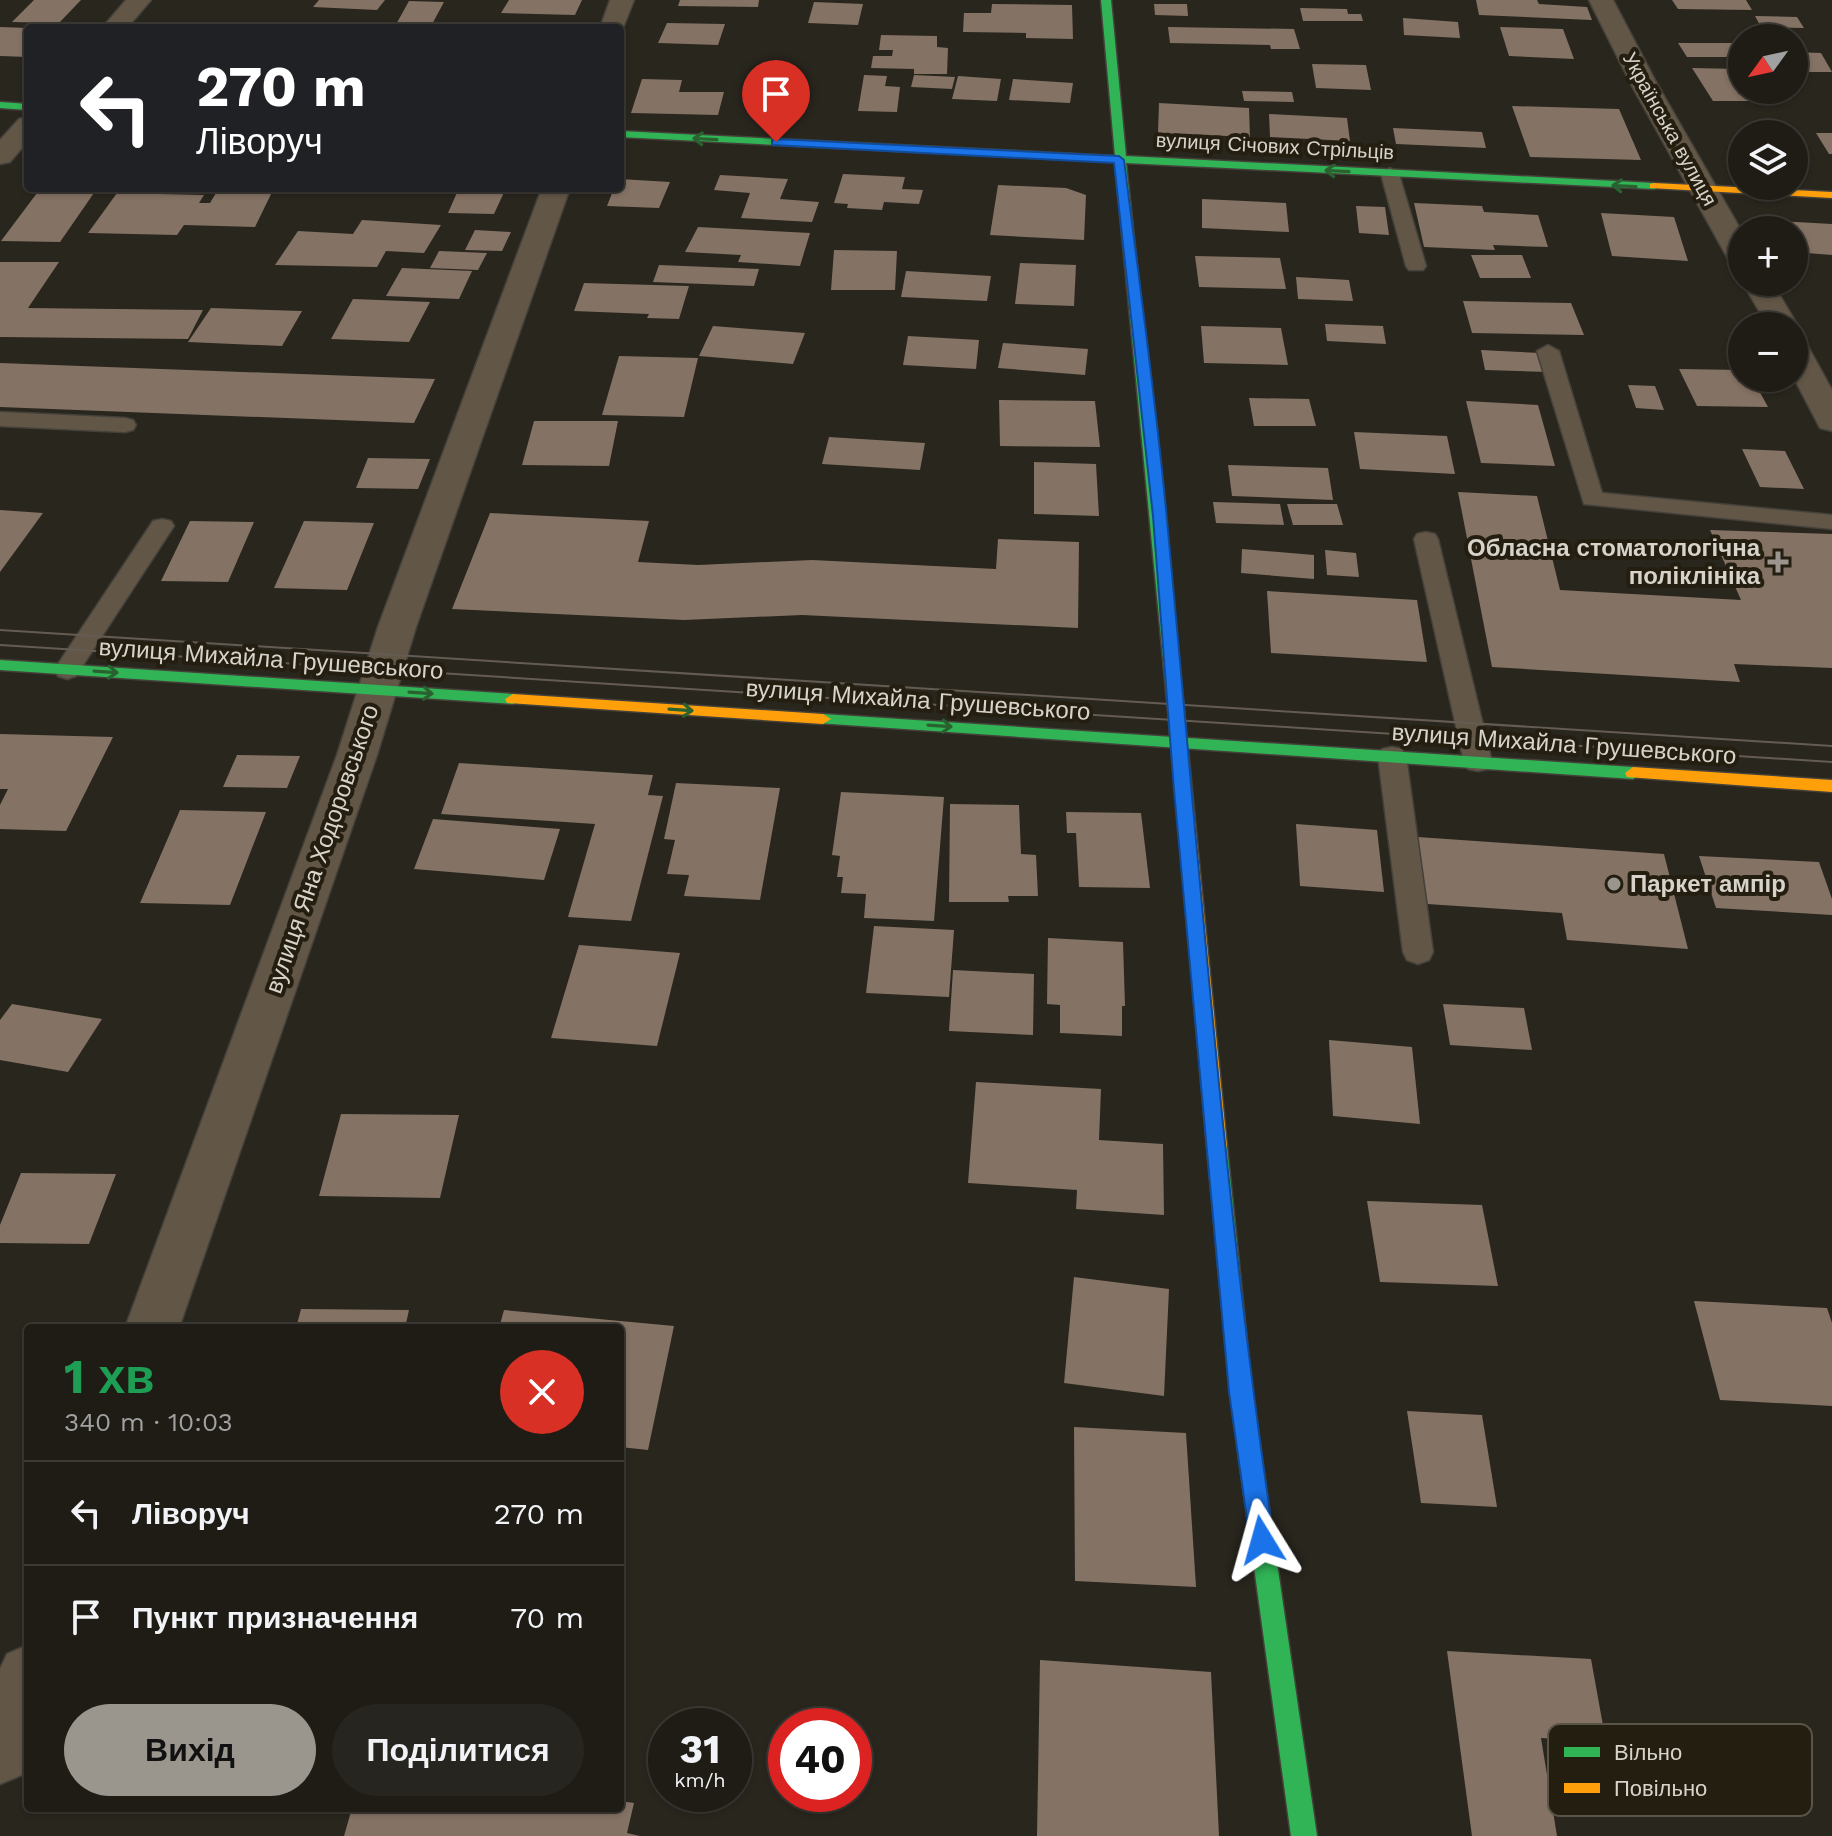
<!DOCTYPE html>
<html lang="uk">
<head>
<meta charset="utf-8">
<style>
  :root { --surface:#1f1c16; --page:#27251f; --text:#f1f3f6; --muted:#a1a1a1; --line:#3c3a35; --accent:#9a968e }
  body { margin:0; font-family:"Work Sans",sans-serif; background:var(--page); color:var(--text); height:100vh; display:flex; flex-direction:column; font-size:30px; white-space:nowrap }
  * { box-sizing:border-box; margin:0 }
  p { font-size:26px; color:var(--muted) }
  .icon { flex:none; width:44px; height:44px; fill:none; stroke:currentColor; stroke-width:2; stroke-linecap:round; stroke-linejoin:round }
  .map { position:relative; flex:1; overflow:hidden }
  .sheet { position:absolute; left:24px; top:1324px; width:600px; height:488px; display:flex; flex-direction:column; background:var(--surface); border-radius:8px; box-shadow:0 2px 6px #0004,0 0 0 2px var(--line) }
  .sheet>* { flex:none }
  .hud { position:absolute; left:24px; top:24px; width:600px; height:168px; border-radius:8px; box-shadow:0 2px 6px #0004,0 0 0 2px var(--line); background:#202124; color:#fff; overflow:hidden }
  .needle { width:52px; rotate:237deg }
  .controls { position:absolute; left:1728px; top:24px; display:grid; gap:16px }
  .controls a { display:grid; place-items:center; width:80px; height:80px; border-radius:50%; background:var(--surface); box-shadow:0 2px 6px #0004,0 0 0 2px var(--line); font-size:40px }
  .speed { position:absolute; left:648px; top:1708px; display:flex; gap:16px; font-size:40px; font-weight:700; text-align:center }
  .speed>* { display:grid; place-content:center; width:104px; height:104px; border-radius:50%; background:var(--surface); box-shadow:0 2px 6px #0004,0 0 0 2px var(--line); line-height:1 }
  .speed small { font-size:20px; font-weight:400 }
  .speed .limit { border:12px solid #d22; background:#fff; color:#111 }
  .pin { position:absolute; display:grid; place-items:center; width:68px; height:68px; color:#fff; margin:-82px -34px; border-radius:50% 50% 50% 0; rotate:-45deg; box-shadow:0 0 8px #0007 }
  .pin .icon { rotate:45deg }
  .me { position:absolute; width:88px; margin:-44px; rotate:352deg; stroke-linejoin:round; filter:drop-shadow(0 0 6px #0008) }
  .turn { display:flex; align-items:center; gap:28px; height:168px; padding:0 40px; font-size:36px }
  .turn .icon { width:104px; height:104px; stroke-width:2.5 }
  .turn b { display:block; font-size:56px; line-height:68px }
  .round { display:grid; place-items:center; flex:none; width:84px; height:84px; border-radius:42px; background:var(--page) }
  .overview { display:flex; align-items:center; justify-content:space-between; height:136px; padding:0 40px }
  h1 { font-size:48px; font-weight:700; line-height:60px; color:#1e9e55 }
  .button { display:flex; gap:16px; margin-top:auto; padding:16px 40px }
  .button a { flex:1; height:92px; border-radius:48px; background:var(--accent); color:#111; font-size:32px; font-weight:700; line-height:92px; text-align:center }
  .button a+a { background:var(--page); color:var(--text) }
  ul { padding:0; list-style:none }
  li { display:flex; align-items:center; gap:24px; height:104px; padding:0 40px; border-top:2px solid var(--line) }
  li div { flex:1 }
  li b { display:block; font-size:30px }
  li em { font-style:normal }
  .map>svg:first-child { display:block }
</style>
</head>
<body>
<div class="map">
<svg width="1832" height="1836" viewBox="0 0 1832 1836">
  <rect width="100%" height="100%" fill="#29261e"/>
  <!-- building -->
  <g fill="#847264">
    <polygon points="34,0 81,0 59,23 12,22"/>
    <polygon points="319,0 385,0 377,10 313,7"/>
    <polygon points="509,0 582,0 575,15 501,13"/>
    <polygon points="680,0 759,0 758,7 678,6"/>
    <polygon points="1476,0 1537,0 1539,4 1587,7 1592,20 1479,15"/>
    <polygon points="1672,0 1746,0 1752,10 1678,9"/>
    <polygon points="409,1 444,2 430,28 394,28"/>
    <polygon points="814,2 863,4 858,25 808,23"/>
    <polygon points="992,4 1072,5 1073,39 1026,38 1026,33 963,32 964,13 991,13"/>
    <polygon points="1154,4 1187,4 1188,16 1155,15"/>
    <polygon points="1300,8 1347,9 1348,14 1361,14 1363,21 1303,21"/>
    <polygon points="1755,16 1797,17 1804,28 1761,27"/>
    <polygon points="1403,18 1458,22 1460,38 1404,35"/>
    <polygon points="667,23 725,24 718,45 658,43"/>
    <polygon points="0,27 28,28 28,57 0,56"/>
    <polygon points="1168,27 1294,29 1300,49 1271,49 1270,45 1170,43"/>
    <polygon points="1500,27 1563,29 1574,59 1509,56"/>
    <polygon points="881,35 937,36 937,47 948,48 947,74 914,74 914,69 871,68 873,56 892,56 893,50 879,50"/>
    <polygon points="1678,43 1737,43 1742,50 1742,57 1687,57"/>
    <polygon points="1794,52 1821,53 1832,72 1794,72"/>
    <polygon points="1312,64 1366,65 1371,90 1316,88"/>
    <polygon points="1692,68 1738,69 1742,74 1742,90 1778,90 1782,96 1757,95 1761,101 1713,101"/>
    <polygon points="864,75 887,76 885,86 900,87 897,112 858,111"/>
    <polygon points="914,75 955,77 952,89 911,87"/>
    <polygon points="958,76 1001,79 997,101 952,99"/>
    <polygon points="642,79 682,80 679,92 724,92 718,115 631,113"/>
    <polygon points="1013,79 1073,83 1070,103 1009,100"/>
    <polygon points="1242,91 1292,92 1294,102 1244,101"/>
    <polygon points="1159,103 1249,108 1250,137 1158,133"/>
    <polygon points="1512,106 1619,109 1641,160 1530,157"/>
    <polygon points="1269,114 1347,118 1350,141 1270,137"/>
    <polygon points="1393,128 1482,132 1486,148 1396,144"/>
    <polygon points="1816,133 1832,133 1832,154 1829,154"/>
    <polygon points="843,174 905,177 902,189 923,190 919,204 884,202 882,210 847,208 848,204 834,203"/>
    <polygon points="720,175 788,179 780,199 819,202 812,222 741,218 750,193 714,190"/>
    <polygon points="620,179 670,182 659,208 607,206 614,188 620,188"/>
    <polygon points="998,185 1066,188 1086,195 1084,240 990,235"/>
    <polygon points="219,188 274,188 255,227 184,225 177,235 88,233 117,193 204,195 199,203 210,203"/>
    <polygon points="459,188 506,188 494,214 448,213"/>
    <polygon points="40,189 96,190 60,242 1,241"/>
    <polygon points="1202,199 1286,203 1289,232 1202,228"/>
    <polygon points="1414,203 1482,206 1484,212 1538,215 1548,247 1493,245 1495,250 1424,247"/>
    <polygon points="1356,206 1385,207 1389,235 1359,233"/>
    <polygon points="1601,213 1674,217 1688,261 1612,256"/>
    <polygon points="362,220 441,225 424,253 386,251 377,267 275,265 298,231 353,234"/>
    <polygon points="1776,221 1832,224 1832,255 1794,252 1794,230 1780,230"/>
    <polygon points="698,227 810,233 800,266 738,262 741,255 685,252"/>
    <polygon points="475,230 511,232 502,251 465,250"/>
    <polygon points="834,250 897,251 895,290 831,290"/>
    <polygon points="439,251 487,253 478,270 430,268"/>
    <polygon points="1471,255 1522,255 1531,278 1480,278"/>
    <polygon points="1195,256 1280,258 1286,289 1199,287"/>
    <polygon points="0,262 59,262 28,308 203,310 188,339 0,337"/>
    <polygon points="1020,263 1076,265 1074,306 1015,304"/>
    <polygon points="659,265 759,269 754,286 653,282"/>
    <polygon points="402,268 472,271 459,299 386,296"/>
    <polygon points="906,271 991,276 987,301 901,297"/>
    <polygon points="1296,277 1349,280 1353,301 1298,299"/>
    <polygon points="584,283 689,286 679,319 647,318 649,314 574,311"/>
    <polygon points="353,299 430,302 409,342 331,339"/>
    <polygon points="1463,301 1571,303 1584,335 1472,333"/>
    <polygon points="211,308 302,311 282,346 188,342"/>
    <polygon points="1325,324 1383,326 1386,344 1327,341"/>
    <polygon points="713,326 805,333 793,364 699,356"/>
    <polygon points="1201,326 1281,328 1288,365 1204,363"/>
    <polygon points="908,336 979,340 976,369 903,365"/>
    <polygon points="1003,343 1088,349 1085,375 998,368"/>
    <polygon points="1481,350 1541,353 1547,372 1485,370"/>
    <polygon points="619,356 698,358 684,417 602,415"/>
    <polygon points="0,363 435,379 414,423 0,407"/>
    <polygon points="1679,369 1742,370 1742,378 1752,378 1768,407 1697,406"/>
    <polygon points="1628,385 1655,386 1664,410 1636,408"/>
    <polygon points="1249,398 1309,399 1316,426 1254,426"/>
    <polygon points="999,400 1095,401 1100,447 1000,446"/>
    <polygon points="1466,401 1538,405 1555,466 1481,463"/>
    <polygon points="534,421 618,421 609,466 522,465"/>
    <polygon points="1354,432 1447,436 1455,474 1360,469"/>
    <polygon points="829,437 925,443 920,470 822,464"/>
    <polygon points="1742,449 1785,451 1804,489 1760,487"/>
    <polygon points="368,458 430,459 418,489 356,488"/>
    <polygon points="1034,462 1096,464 1099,516 1034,514"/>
    <polygon points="1228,465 1328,468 1333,500 1232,496"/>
    <polygon points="1458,492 1537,496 1560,590 1741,600 1710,530 1832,534 1832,668 1734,664 1740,682 1492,667"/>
    <polygon points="1213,502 1280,504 1284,525 1216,523"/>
    <polygon points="1287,504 1337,504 1343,525 1293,525"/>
    <polygon points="0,510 43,513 0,572"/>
    <polygon points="490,513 649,521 638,562 698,565 812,560 996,569 998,539 1079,542 1078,628 802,615 684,620 452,609"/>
    <polygon points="190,521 254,522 228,582 161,581"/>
    <polygon points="304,521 374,523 347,590 274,588"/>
    <polygon points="1242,549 1314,555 1314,579 1241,573"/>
    <polygon points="1325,550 1356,553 1359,577 1327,575"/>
    <polygon points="1267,591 1417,600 1427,662 1271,653"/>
    <polygon points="0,734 113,737 66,831 0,829 0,805 8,789 0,789"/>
    <polygon points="237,755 300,756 287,788 223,787"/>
    <polygon points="459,763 653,775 648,795 663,796 631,921 568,917 595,824 441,814"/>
    <polygon points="676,783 780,788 760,900 684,896 689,875 667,874 675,840 664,839"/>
    <polygon points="841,792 944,797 934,921 864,918 866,894 841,893 843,877 837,877 840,856 832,855"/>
    <polygon points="950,804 1019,805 1021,854 1036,855 1038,896 1008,896 1009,902 949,902"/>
    <polygon points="180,810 266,812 230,905 140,903"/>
    <polygon points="1066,812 1141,813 1150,888 1079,887 1076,833 1067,833"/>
    <polygon points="433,819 560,829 544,880 414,869"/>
    <polygon points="1296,824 1377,830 1384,892 1300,886"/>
    <polygon points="1418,837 1664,854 1688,949 1567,940 1562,913 1427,904"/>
    <polygon points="1699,856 1819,862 1832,899 1832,915 1716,908"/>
    <polygon points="874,926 954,930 949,997 866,993"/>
    <polygon points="1048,938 1123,942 1125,1006 1122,1006 1122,1036 1060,1033 1060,1005 1047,1004"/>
    <polygon points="579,945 680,953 657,1046 551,1038"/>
    <polygon points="953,970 1034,974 1033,1035 949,1031"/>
    <polygon points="12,1004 102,1019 68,1072 0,1060 0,1020"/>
    <polygon points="1443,1004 1524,1008 1532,1050 1450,1045"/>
    <polygon points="1329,1040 1412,1047 1420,1124 1333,1116"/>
    <polygon points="976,1082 1101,1089 1099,1140 1163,1144 1164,1215 1076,1209 1077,1190 968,1183"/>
    <polygon points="341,1114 459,1115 440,1198 319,1196"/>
    <polygon points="21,1173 116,1174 89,1244 0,1243 0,1225"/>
    <polygon points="1367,1201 1482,1205 1498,1286 1380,1282"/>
    <polygon points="1074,1277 1169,1289 1164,1396 1064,1383"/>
    <polygon points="1694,1301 1827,1308 1832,1323 1832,1406 1720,1400"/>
    <polygon points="301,1309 409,1310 405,1328 296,1328"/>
    <polygon points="504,1310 674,1326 648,1450 620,1447 620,1328 499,1328"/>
    <polygon points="1407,1411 1482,1415 1497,1507 1421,1503"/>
    <polygon points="1074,1427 1186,1433 1196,1587 1075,1581"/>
    <polygon points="1447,1651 1591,1659 1606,1742 1541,1738 1557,1836 1472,1836"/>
    <polygon points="1040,1660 1211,1672 1219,1836 1037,1836"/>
    <polygon points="620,1801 634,1803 627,1833 640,1836 344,1836 352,1808 620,1808"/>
  </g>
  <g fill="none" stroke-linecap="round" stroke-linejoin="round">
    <!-- lane casing -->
    <g stroke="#44413a" stroke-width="3">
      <g id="lane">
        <polygon points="1390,168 1399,174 1426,266 1423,270 1409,270 1406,266 1381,174"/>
        <polygon points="1548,345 1559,351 1602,493 1832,515 1832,529 1584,504 1537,351"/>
        <polygon points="0,412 125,418 133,420 136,425 133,430 125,432 0,426"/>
        <polygon points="162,519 171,521 174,526 76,676 67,679 58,676 54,670 58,664 153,521"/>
        <polygon points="1426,532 1435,534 1438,539 1492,762 1488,769 1478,771 1468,769 1464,762 1414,539 1417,534"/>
        <polygon points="1392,747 1402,749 1406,756 1433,952 1429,960 1418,964 1407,960 1403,952 1378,756 1382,749"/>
      </g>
    </g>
    <!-- street casing -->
    <g stroke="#44413a" stroke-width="3">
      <g id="street">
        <polygon points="126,0 151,0 127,28 102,28"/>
        <polygon points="610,0 634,0 621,33 620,28 600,28"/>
        <polygon points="1589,0 1613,0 1657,84 1742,232 1742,266 1732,263 1727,257 1631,84"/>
        <polygon points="28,117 28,141 10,162 0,164 0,140 19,119"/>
        <polygon points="542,188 570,188 416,627 377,755 179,1328 125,1328 337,755 378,627"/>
        <polygon points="1742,282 1772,282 1798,326 1794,332 1794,326 1768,326"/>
        <polygon points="1794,339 1805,341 1832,390 1832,431 1820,428 1794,378"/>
        <polygon points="28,1645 28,1761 22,1775 0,1784 0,1669 7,1654"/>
      </g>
    </g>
    <!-- fast casing -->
    <g stroke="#44413a" stroke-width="3">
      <g id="fast">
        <polygon points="1101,0 1111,0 1126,156 1654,183 1660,186 1654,189 1126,163 1184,710 1176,715 1168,710 1115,162 620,137 620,131 1115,156"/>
        <polygon points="0,102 28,104 28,110 0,108"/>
        <polygon points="0,660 513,694 521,699 513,704 0,670"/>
        <polygon points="823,714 1633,767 1641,773 1633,779 817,723 815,719"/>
        <polygon points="1217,1138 1224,1140 1227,1146 1252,1392 1317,1836 1291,1836 1230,1392 1207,1146 1210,1140"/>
      </g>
    </g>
    <!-- slow casing -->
    <g stroke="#44413a" stroke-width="3">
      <g id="slow">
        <polygon points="1654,183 1832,192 1832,198 1650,188 1650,184"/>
        <polygon points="513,694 823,714 831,719 823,724 507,703 505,699"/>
        <polygon points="1176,705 1184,710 1227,1146 1224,1152 1217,1154 1210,1152 1207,1146 1168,710"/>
        <polygon points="1633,767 1832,780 1832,792 1627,777 1625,773"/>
      </g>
    </g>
    <!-- lane -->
    <use href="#lane" fill="#625647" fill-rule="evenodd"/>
    <!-- street -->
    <use href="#street" fill="#625647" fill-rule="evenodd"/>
    <!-- fast -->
    <use href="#fast" fill="#30b455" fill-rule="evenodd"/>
    <!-- slow -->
    <use href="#slow" fill="#ff9f0a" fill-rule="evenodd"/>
    <!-- tram -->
    <g stroke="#645c53" stroke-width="2">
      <polyline points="0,630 1832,746"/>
      <polyline points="0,645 1832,762"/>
    </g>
  </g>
  <!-- one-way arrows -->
  <defs><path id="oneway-shaft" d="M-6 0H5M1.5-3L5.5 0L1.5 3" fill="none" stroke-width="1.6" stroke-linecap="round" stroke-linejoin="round" transform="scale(2)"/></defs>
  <g stroke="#29622f">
    <use href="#oneway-shaft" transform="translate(705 139) rotate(-177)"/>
    <use href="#oneway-shaft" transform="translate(1337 171) rotate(-177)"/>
    <use href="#oneway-shaft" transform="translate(1624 186) rotate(-177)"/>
    <use href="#oneway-shaft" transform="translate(106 672) rotate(4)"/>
    <use href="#oneway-shaft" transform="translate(421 693) rotate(4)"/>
    <use href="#oneway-shaft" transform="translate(681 710) rotate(4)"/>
    <use href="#oneway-shaft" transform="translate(940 726) rotate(4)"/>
  </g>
  <!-- route -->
  <path fill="#1a73e8" stroke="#114b97" stroke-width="2" d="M776,139L1119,156L1124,160C1139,280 1156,400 1167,520C1199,860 1224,1202 1274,1540L1270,1548L1262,1551L1253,1548L1250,1540L1229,1392L1174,790L1153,516L1114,163L772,145V140Z"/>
  <!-- markers -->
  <g fill="#9a968e" stroke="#241e10" stroke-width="3">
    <path d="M1774 550h8v8h8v8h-8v8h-8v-8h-8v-8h8z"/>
    <circle cx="1614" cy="884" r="8"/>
  </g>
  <g text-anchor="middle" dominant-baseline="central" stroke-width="8" stroke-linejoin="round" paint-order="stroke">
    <!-- far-street labels -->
    <g font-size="20" fill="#d7d3ca" stroke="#241e10">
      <text transform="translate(1670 129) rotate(61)">Українська вулиця</text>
      <text transform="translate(1275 146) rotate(3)">вулиця Січових Стрільців</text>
    </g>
    <!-- poi labels -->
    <g font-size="24" font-weight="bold" fill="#d7d3ca" stroke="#241e10" text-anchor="end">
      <text x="1760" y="548">Обласна стоматологічна<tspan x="1760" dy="28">поліклініка</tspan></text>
      <text x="1630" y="884" text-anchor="start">Паркет ампір</text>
    </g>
    <!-- street labels -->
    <g font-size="24" fill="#d7d3ca" stroke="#241e10">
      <text transform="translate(271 659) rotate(4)">вулиця Михайла Грушевського</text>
      <text transform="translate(918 700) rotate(4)">вулиця Михайла Грушевського</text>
      <text transform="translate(1564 744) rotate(4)">вулиця Михайла Грушевського</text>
      <text transform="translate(322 849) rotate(-71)">вулиця Яна Ходоровського</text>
    </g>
  </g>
  <!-- legend -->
  <rect x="1548" y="1724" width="264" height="92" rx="12" fill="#241e10" stroke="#5a5448" stroke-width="2"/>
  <rect x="1564" y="1747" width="36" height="10" fill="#30b455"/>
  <rect x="1564" y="1783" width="36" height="10" fill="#ff9f0a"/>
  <g font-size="22" fill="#d7d3ca">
    <text x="1614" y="1760">Вільно</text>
    <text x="1614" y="1796">Повільно</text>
  </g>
</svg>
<div class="controls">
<a><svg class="needle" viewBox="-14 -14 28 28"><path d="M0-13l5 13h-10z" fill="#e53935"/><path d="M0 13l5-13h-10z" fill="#a1a1a1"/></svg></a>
<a><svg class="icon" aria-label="layers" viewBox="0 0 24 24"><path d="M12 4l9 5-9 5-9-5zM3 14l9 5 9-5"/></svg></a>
<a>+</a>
<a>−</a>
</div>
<div class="speed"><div>31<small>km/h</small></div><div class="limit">40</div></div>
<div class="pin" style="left:776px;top:142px;background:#d93025"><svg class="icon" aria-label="arrive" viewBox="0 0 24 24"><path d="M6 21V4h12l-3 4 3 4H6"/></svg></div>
<svg class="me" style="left:1262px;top:1540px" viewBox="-20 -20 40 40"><path d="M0-17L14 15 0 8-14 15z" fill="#1a73e8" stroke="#fff" stroke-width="4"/></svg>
<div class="hud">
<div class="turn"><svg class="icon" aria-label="left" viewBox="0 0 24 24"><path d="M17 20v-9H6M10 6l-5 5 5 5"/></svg><div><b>270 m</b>Ліворуч</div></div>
</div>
<section class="sheet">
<div class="overview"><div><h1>1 хв</h1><p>340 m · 10:03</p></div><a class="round" style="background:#d93025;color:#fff"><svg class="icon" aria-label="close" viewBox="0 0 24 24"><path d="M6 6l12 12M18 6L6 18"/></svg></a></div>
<ul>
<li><svg class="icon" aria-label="left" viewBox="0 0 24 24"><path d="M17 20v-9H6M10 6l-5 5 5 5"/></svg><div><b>Ліворуч</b></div><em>270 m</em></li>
<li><svg class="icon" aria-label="arrive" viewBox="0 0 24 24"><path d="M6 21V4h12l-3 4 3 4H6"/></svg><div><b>Пункт призначення</b></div><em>70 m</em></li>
</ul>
<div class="button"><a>Вихід</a><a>Поділитися</a></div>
</section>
</div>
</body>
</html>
